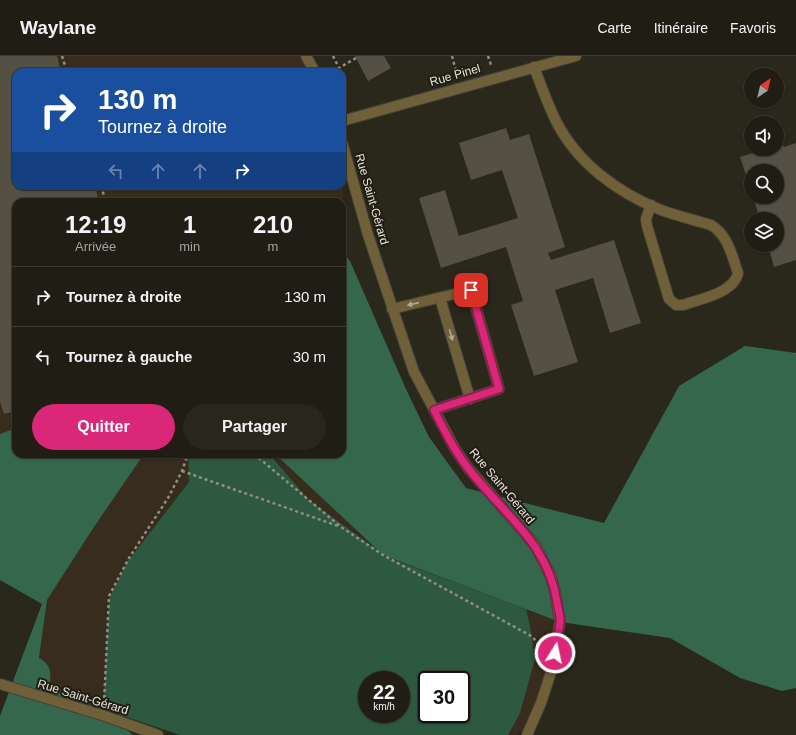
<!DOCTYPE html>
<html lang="fr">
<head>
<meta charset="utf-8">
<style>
  :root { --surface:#201d14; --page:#28261d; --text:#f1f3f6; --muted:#a2a2a0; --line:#3d3b34; --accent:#db2777 }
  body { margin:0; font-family:Helvetica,sans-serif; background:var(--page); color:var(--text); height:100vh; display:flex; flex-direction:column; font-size:15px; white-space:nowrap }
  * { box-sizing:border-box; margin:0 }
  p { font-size:13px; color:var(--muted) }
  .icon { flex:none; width:22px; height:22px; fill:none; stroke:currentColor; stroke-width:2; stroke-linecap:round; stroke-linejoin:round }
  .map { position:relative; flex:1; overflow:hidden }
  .side { position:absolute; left:12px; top:142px; width:334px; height:260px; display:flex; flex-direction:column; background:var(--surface); border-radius:12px; box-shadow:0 1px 3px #0004,0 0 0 1px var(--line) }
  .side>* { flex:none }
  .guide { position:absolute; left:12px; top:12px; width:334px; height:122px; border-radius:12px; box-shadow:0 1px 3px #0004,0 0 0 1px var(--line); background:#1a4fa0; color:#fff; overflow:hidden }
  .needle { width:26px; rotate:35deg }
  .buttons { position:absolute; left:744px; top:12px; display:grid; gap:8px }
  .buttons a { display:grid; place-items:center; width:40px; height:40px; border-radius:50%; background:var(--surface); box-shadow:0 1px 3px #0004,0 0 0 1px var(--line); font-size:20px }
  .speed { position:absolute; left:358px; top:615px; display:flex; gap:8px; font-size:20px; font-weight:700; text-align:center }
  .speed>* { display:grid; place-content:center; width:52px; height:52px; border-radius:50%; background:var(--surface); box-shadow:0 1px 3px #0004,0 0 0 1px var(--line); line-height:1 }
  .speed small { font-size:10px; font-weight:400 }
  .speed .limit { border:2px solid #111; border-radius:6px; background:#fff; color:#111 }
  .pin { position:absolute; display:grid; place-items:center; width:34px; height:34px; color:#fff; margin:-17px; border-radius:8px; box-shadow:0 2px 6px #0006 }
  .me { position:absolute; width:44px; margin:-22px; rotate:10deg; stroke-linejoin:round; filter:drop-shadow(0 0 3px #0008) }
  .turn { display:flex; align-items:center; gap:14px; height:84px; padding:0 20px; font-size:18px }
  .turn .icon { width:52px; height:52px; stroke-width:2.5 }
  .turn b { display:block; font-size:28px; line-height:34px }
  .lanes { display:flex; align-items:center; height:38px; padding:0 20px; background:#0003; justify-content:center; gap:20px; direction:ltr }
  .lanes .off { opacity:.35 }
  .eta { display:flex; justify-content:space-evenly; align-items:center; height:68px; text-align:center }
  .eta b { font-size:24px; font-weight:600; line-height:28px }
  .button { display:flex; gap:8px; margin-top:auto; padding:8px 20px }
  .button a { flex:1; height:46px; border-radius:24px; background:var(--accent); color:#fff; font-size:16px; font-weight:600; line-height:46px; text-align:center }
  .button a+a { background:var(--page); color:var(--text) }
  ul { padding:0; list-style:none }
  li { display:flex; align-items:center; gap:12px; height:60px; padding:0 20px; border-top:1px solid var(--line) }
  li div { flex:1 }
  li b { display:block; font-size:15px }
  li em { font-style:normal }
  header { display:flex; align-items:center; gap:24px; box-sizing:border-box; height:56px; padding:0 20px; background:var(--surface); border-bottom:1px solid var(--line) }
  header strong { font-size:19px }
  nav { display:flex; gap:22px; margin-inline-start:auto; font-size:14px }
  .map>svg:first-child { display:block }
</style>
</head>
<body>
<header>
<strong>Waylane</strong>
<nav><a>Carte</a><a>Itinéraire</a><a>Favoris</a></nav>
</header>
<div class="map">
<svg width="796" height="679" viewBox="0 0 796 679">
  <rect width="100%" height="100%" fill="#2a271b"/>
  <!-- education -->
  <g fill="#372c1d" fill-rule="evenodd">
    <polygon points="0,0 307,0 317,16 16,16 16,130 342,130 344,153 342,153 342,146 16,146 16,372 0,378"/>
    <path d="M144,398H275L383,499L560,566L552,613L528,667L517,679H180L79,645L49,629L39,602L47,544L94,471ZM367,624H401V658H367ZM427,624H461V658H427Z"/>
  </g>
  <!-- green -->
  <path fill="#2c5940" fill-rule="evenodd" d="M188,398H269L309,444L387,501L526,553L530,570L535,603L520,657L508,679H180L109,655L104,641L109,543L128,505L189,426ZM367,624H401V658H367ZM427,624H461V658H427Z"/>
  <!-- forest -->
  <g fill="#34674c">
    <polygon points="342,196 350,205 405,331 429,381 466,432 604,467 679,330 745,290 796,297 796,632 782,635 740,622 670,582 560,566 383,499 275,398 342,398"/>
    <path d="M16,372V398H144L94,471L47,544L39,602C51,609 51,615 50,629L79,645L101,653L133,679H0V660L42,548L0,524V378Z"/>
  </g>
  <!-- building -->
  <g fill="#545043">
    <polygon points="0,0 57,0 61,16 16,16 16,130 95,130 99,146 16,146 16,355 4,358 0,346"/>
    <polygon points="355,0 384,0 391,12 368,25"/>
    <polygon points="506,72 510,84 529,78 565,191 548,197 551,204 614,184 641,267 610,277 593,222 555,234 578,306 534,320 511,249 523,245 506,191 441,212 419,142 445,134 459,180 518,162 502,114 471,124 459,87"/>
    <polygon points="796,87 796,204 774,211 768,189 777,189 777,163 760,163 753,141 777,141 777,115 751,115 751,134 740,101 766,93 777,93 777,90 782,88 784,91"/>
  </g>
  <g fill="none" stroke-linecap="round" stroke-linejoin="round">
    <!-- minor casing -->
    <g stroke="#444236" stroke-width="12">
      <g id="minor">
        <polyline points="306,0 315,16"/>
        <path d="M534,11C541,29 547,47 556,65C577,107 618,137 661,154C677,160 695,164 711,169C728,179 732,200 738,217C734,237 700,243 683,249H676L669,243L647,170L646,163L651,149"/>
        <polyline points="342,65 576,0"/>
        <polyline points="342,86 368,179 414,316 455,393 468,412 535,489 551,521 555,536 560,566 552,613 541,647 527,679"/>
        <polyline points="440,242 470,343"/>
        <polyline points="392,253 471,234 499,333 434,354"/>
        <polyline points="0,628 105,660 158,679"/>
      </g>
    </g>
    <!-- path -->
    <g stroke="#918f85" stroke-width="2.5" stroke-dasharray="3 3" stroke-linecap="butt">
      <polyline points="62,0 67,16"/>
      <polyline points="333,0 339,12 356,2"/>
      <polyline points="452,0 457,19"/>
      <polyline points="488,0 491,9"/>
      <polyline points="101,130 106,146"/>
      <polyline points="207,142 208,146"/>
      <polyline points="254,398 341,471 383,499 533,581 543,597"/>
      <polyline points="182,415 338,470"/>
      <polyline points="104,648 109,540 129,502 168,442 182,415 188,398"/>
    </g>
    <!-- minor -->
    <use href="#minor" stroke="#6f6039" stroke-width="10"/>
  </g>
  <!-- one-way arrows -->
  <defs><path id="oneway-solid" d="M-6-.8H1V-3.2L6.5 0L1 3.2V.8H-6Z"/></defs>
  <g fill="#b1a993">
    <use href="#oneway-solid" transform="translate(413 248) rotate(167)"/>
    <use href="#oneway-solid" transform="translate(451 279) rotate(74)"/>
  </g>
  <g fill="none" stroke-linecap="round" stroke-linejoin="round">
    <!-- route casing -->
    <g stroke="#8e194d" stroke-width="10">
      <path id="route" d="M471,234L499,333L434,354C444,374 454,394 468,412C502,457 548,486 557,546C558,553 561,561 560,567C559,577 556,587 555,597"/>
    </g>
    <!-- route -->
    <use href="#route" stroke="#db2777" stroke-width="7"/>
  </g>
  <g text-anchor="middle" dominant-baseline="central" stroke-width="4" stroke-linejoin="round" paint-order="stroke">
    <!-- street labels -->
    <g font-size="12" fill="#e7e5dd" stroke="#211d12">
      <text transform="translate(455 19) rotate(-16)">Rue Pinel</text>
      <text transform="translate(372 143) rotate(74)">Rue Saint-Gérard</text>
      <text transform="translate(502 430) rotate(50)">Rue Saint-Gérard</text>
      <text transform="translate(83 641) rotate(17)">Rue Saint-Gérard</text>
    </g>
  </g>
</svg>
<div class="buttons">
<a><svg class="needle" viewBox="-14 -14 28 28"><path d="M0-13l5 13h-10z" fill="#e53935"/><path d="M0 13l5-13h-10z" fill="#a2a2a0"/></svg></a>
<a><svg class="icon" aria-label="sound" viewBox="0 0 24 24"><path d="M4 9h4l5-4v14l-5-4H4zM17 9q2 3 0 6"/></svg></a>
<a><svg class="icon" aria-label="search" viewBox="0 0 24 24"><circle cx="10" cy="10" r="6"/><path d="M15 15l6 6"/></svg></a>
<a><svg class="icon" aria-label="layers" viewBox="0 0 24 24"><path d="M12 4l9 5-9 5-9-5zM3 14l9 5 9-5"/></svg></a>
</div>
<div class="speed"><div>22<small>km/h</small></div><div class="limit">30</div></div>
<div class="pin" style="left:471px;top:234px;background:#d93025"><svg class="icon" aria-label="arrive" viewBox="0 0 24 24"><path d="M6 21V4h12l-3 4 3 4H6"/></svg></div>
<svg class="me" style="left:555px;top:597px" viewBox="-20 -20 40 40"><circle r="17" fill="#db2777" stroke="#fff" stroke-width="3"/><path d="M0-11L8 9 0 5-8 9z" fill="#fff"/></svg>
<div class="guide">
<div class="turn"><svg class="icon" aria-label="right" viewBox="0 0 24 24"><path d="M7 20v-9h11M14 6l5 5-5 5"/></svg><div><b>130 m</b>Tournez à droite</div></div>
<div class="lanes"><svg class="icon off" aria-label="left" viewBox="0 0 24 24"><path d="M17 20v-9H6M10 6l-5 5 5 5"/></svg><svg class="icon off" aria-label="ahead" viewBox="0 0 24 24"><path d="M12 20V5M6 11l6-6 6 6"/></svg><svg class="icon off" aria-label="ahead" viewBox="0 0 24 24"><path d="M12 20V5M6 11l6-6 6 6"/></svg><svg class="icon" aria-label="right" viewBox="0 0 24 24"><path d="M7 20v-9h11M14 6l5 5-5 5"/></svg></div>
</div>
<section class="side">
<div class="eta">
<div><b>12:19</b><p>Arrivée</p></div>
<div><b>1</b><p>min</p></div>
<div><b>210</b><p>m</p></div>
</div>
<ul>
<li><svg class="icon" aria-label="right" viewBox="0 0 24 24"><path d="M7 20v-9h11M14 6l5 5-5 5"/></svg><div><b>Tournez à droite</b></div><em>130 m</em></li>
<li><svg class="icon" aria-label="left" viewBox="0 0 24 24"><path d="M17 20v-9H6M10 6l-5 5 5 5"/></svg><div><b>Tournez à gauche</b></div><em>30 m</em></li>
</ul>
<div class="button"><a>Quitter</a><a>Partager</a></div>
</section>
</div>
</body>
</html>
